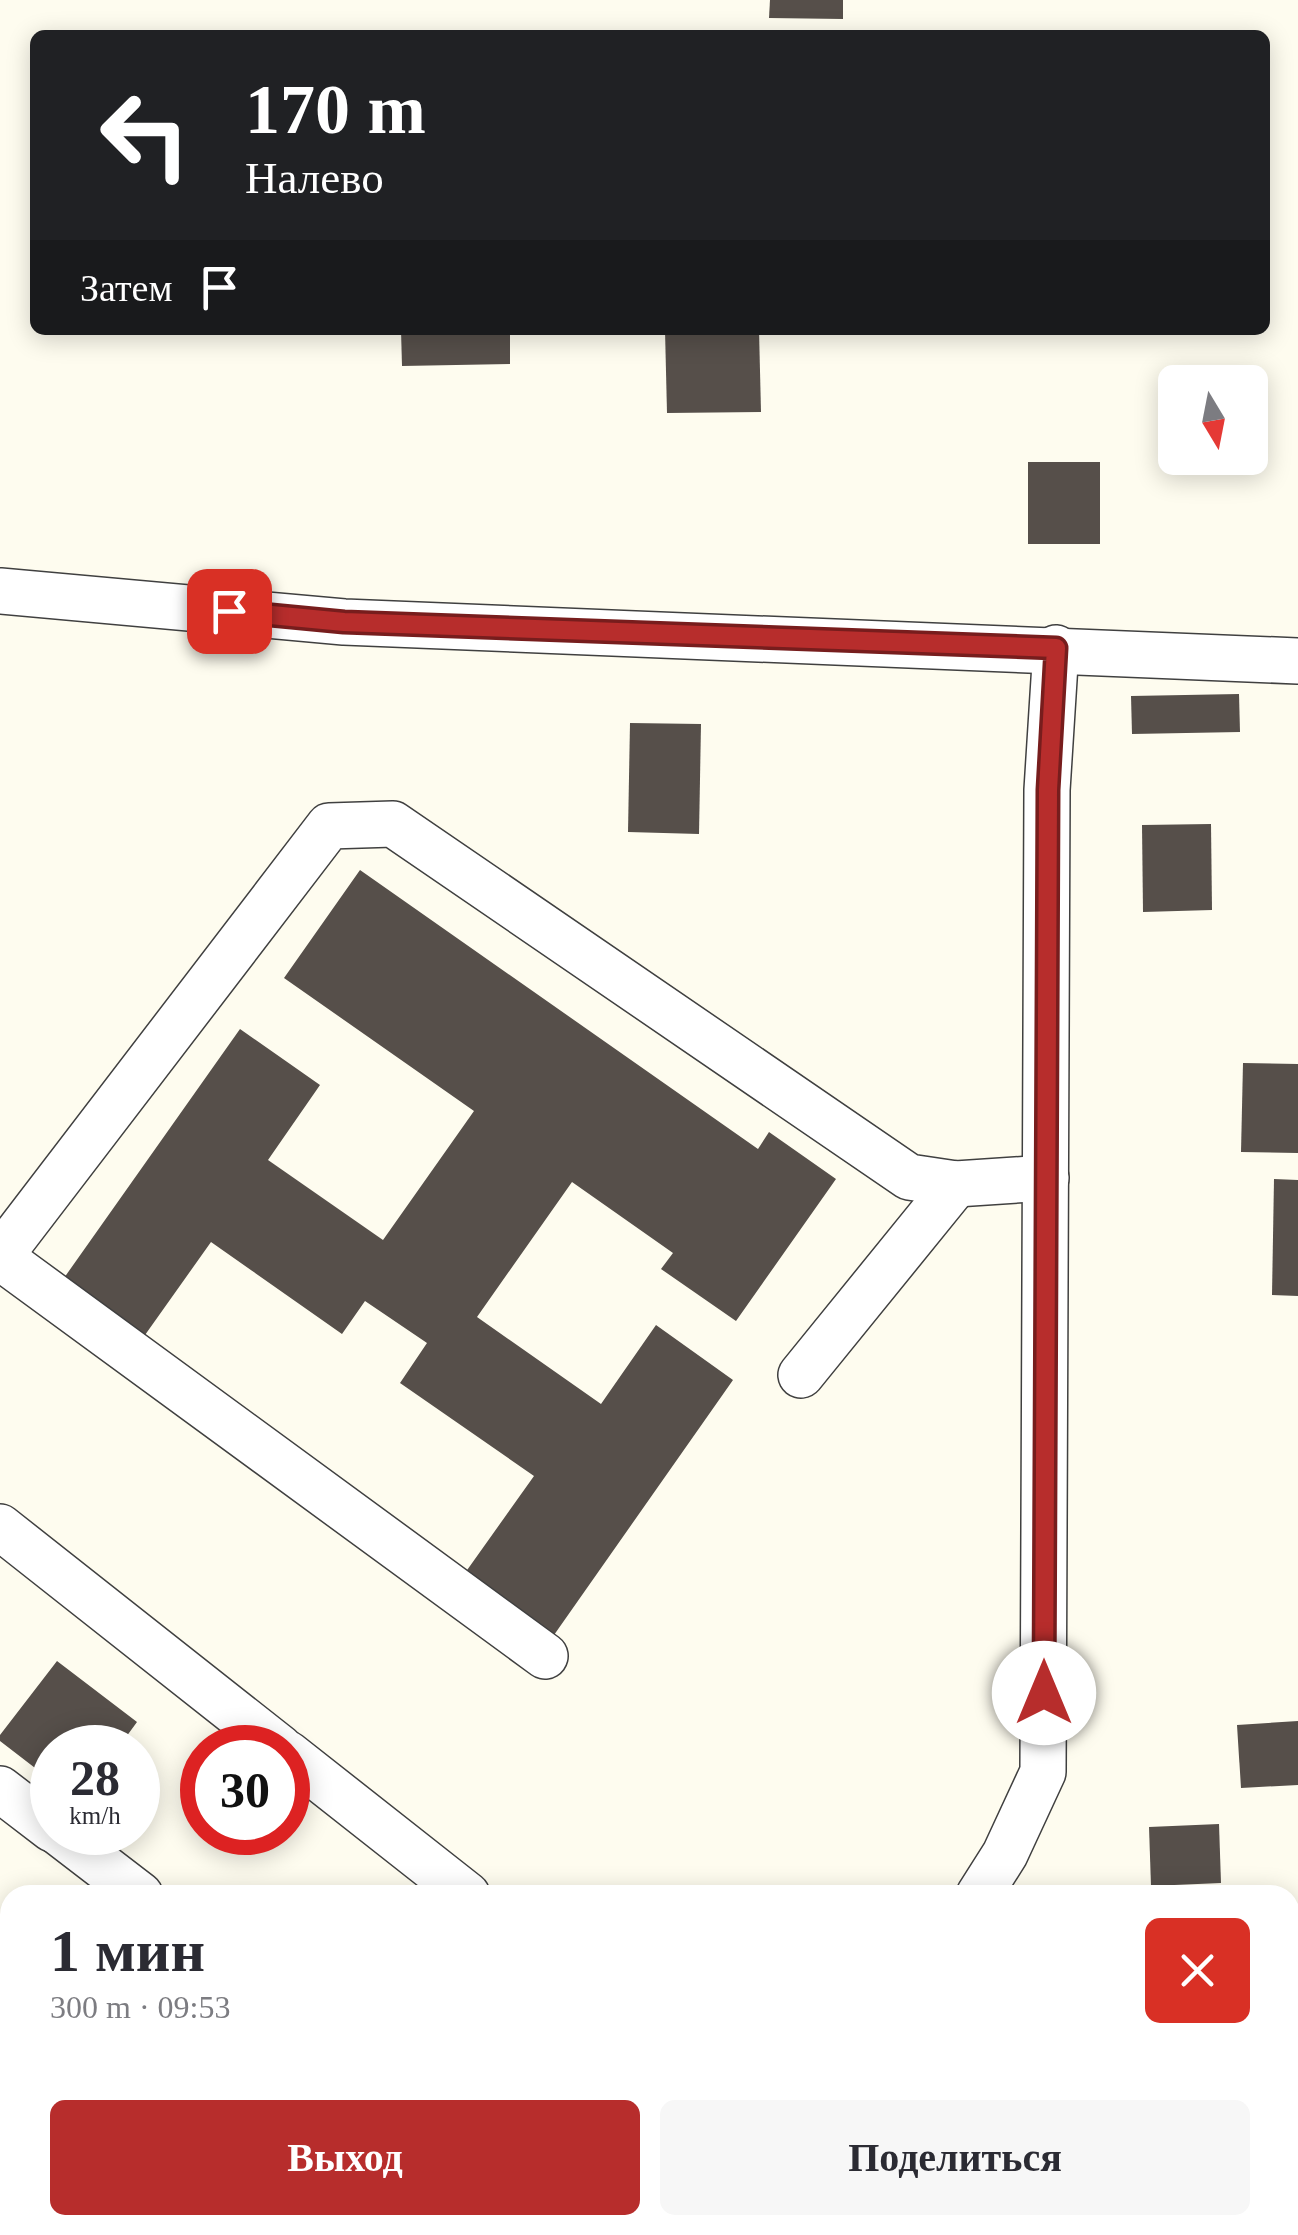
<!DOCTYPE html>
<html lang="ru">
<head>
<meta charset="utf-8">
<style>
  :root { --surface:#fff; --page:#f7f7f7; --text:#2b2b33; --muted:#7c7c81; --accent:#b72d2c }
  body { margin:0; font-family:Georgia,serif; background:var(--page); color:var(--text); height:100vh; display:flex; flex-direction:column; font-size:38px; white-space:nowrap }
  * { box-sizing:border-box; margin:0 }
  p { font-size:32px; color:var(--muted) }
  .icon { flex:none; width:55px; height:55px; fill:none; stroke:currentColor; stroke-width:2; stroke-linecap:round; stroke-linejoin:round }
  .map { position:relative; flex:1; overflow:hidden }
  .side { position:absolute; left:0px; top:1885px; width:1300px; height:350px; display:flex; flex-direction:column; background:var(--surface); border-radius:30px 30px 0 0; box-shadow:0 5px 25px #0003 }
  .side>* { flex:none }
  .hud { position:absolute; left:30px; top:30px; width:1240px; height:305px; border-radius:15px; box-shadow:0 5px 25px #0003; background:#202124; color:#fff; overflow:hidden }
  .needle { width:65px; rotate:170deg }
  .controls { position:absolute; left:1158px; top:365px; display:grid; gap:20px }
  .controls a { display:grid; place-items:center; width:110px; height:110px; border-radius:15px; background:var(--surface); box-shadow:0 5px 25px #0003; font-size:50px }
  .speed { position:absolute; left:30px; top:1725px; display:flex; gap:20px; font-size:50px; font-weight:700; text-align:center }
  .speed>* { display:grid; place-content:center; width:130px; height:130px; border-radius:50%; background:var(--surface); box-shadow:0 5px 25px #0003; line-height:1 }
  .speed small { font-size:25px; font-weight:400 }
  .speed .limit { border:15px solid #d22; background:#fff; color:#111 }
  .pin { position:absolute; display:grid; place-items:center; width:85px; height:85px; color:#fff; margin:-42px; border-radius:20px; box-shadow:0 5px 15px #0006 }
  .me { position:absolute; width:110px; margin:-55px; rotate:0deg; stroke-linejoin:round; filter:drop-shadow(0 0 8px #0008) }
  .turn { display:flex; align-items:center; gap:35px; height:210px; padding:0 50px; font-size:45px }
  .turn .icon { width:130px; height:130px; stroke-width:2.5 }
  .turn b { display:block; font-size:70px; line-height:85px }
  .then { display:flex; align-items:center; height:95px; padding:0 50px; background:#0003; gap:20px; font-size:38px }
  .round { display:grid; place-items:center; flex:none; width:105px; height:105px; border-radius:15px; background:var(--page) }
  .headline { display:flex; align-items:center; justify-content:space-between; height:170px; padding:0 50px }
  h1 { font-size:60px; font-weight:700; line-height:75px }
  .button { display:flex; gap:20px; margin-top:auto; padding:20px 50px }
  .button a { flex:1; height:115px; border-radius:15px; background:var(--accent); color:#fff; font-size:40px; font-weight:700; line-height:115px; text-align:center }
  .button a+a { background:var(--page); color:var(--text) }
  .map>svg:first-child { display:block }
</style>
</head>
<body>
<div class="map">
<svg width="1298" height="2235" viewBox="0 0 1298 2235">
  <rect width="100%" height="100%" fill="#fefcef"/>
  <!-- building -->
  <g fill="#564f4a">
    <polygon points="770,0 843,0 843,19 769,18"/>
    <polygon points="401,330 510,330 510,364 402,366"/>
    <polygon points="665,330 759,330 761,412 667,413"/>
    <rect x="1028" y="462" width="72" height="82"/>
    <polygon points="1239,694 1240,732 1132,734 1131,696"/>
    <polygon points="630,723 701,724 699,834 628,832"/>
    <polygon points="1211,824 1212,910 1143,912 1142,825"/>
    <polygon points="360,870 758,1149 769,1132 836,1179 736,1321 661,1269 673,1253 572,1182 477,1317 601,1404 656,1325 733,1380 554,1635 465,1573 534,1476 400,1383 427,1343 365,1301 342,1334 211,1242 145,1335 64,1278 240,1029 320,1085 268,1160 383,1240 474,1111 284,978"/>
    <polygon points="1243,1063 1298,1064 1298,1153 1241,1152"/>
    <polygon points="1274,1179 1298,1180 1298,1296 1272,1295"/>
    <polygon points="57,1661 137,1722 118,1748 52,1748 52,1781 0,1741 0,1735"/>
    <polygon points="1298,1721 1298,1785 1241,1788 1237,1725"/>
    <polygon points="1219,1824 1221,1883 1151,1886 1149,1827"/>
    <polygon points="236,2225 265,2225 257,2235 248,2235"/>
    <polygon points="664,2225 792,2225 784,2235 677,2235"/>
    <polygon points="965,2225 1015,2225 1028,2235 978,2235"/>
    <rect x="1151" y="2225" width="100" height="10"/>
  </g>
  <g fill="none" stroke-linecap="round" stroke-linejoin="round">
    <!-- minor casing -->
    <g stroke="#404040" stroke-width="48">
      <g id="minor">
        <polyline points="0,591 344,622 1298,661"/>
        <polyline points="0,1256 329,826 393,824 909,1177 956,1184 1046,1178"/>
        <polyline points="0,1257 545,1656"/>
        <polyline points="801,1375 956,1184"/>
        <polyline points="0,1527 280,1748"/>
        <polyline points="288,1754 467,1895"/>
        <polyline points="0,1789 52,1829"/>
        <polyline points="58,1832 140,1895"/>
        <polyline points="979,1895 1005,1854 1043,1772 1047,790 1056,648"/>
        <polyline points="0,2058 10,2044"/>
        <polyline points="573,2225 586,2235"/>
        <polyline points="908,2225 920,2235"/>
      </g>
    </g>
    <!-- minor -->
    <use href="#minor" stroke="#fff" stroke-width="45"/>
  </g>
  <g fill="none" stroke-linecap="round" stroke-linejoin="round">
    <!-- route casing -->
    <g stroke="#771d1d" stroke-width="25">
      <polyline id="route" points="229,611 344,622 1056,648 1048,790 1044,1693"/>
    </g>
    <!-- route -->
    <use href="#route" stroke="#b72d2c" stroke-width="18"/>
  </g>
</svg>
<div class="controls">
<a><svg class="needle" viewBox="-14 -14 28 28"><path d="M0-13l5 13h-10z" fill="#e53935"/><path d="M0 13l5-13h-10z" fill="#7c7c81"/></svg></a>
</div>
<div class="speed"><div>28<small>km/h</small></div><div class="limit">30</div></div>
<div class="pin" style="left:229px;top:611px;background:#d93025"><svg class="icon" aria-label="arrive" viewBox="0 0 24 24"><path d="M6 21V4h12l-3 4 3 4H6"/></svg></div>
<svg class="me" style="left:1044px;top:1693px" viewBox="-20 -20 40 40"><circle r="19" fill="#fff"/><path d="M0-13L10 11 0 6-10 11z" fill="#b72d2c"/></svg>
<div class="hud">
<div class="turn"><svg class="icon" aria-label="left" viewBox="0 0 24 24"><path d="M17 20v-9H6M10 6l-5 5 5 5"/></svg><div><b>170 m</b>Налево</div></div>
<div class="then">Затем<svg class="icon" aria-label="arrive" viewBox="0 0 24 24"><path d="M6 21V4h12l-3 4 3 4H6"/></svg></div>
</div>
<section class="side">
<div class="headline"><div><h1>1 мин</h1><p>300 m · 09:53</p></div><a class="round" style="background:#d93025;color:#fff"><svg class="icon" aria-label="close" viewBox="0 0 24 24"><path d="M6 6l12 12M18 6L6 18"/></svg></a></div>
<div class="button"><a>Выход</a><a>Поделиться</a></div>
</section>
</div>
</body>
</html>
